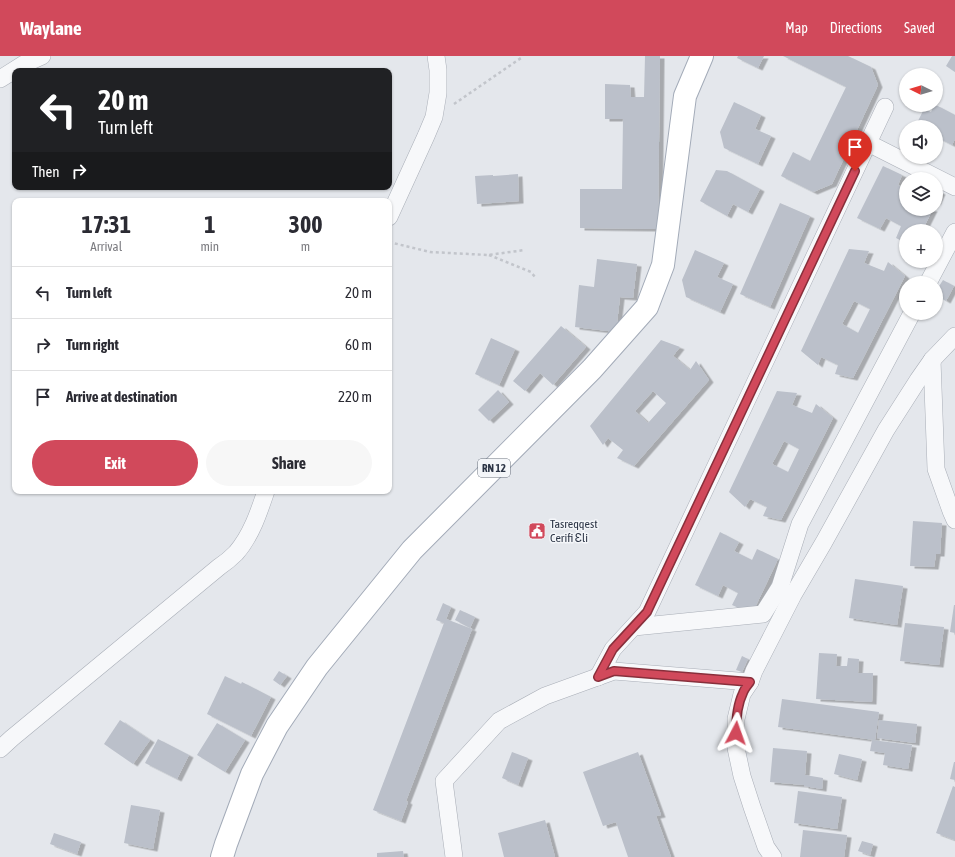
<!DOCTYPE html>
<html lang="en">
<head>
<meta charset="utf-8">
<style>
  :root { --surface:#fff; --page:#f7f7f7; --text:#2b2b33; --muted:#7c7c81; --line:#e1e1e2; --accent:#d1495b }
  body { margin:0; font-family:"Asap Condensed",sans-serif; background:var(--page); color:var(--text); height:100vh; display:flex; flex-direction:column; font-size:15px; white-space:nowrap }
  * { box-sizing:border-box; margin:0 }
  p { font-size:13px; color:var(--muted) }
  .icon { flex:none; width:22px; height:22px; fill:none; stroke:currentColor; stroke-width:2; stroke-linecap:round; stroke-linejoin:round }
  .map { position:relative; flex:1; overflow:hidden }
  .details { position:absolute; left:12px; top:142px; width:380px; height:296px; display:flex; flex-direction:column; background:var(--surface); border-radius:8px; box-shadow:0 1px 3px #0004 }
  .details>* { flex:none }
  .top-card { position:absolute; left:12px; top:12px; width:380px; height:122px; border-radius:8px; box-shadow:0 1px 3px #0004; background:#202124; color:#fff; overflow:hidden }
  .needle { width:26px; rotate:275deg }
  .fabs { position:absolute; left:899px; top:12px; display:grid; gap:8px }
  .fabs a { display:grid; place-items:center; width:44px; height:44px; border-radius:50%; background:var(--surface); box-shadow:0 1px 3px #0004; font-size:20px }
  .pin { position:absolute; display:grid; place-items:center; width:34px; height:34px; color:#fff; margin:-41px -17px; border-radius:50% 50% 50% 0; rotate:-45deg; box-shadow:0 0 4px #0007 }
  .pin .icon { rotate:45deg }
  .me { position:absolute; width:44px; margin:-22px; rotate:4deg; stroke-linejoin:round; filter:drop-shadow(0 0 3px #0008) }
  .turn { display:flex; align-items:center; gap:14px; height:84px; padding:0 20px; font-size:18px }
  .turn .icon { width:52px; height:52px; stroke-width:2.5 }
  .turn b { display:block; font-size:28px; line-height:34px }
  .then { display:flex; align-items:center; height:38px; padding:0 20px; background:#0003; gap:8px; font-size:15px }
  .eta { display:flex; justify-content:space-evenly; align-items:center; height:68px; text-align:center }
  .eta b { font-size:24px; font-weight:700; line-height:28px }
  .cta { display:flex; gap:8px; margin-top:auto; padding:8px 20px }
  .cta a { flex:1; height:46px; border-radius:24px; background:var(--accent); color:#fff; font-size:16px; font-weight:700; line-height:46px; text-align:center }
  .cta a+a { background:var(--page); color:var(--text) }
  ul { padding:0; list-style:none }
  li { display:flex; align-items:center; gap:12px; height:52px; padding:0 20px; border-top:1px solid var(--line) }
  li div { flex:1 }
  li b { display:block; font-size:15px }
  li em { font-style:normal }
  header { display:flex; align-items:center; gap:24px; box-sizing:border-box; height:56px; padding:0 20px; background:var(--accent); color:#fff }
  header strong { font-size:19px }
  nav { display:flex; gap:22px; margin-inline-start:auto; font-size:14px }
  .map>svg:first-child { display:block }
</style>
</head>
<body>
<header>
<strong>Waylane</strong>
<nav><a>Map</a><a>Directions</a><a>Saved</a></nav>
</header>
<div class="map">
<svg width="955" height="801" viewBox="0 0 955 801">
  <defs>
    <filter id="shadow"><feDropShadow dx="4.5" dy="2.5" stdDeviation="0" flood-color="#0004"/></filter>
  </defs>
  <rect width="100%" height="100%" fill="#e4e7ec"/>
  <!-- building -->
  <g fill="#bbc0ca" fill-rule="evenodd" filter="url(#shadow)">
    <polygon points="645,0 660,0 658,173 580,172 580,133 622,133 623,63 605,63 605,28 630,29 631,41 644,41"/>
    <polygon points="738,0 764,0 758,12 737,2"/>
    <polygon points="783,0 848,0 871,11 878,29 832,128 813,136 781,120 793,96 810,105 846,31"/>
    <polygon points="952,0 955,0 955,16 946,10"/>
    <polygon points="734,46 761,59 755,73 771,80 758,108 724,92 720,76"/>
    <polygon points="934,49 936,49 955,59 955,83 952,89 936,81 936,71 915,71 924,53 931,56"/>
    <polygon points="883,110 902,119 898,129 906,133 906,153 933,153 922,175 906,175 906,187 896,182 901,170 886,162 880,173 857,162"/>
    <polygon points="716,114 727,115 760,133 748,156 733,148 727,160 700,145"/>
    <polygon points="518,118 519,145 477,148 475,120 493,119 493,120"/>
    <polygon points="936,134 941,136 936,147"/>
    <polygon points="780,147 810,160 770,251 740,238"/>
    <path d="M849,193L869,195L864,207L884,215L888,206L905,220L853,322L835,318L838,309L821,301L818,309L801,295ZM854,245L870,253L858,277L842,268Z"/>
    <polygon points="695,194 724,207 717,221 733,228 720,256 686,241 682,224"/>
    <polygon points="597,203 637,208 633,242 620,241 616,276 575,271 579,229 594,231"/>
    <polygon points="943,224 954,230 946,245 936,239 936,235"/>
    <polygon points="561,270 586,291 553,329 540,317 525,335 513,325"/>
    <polygon points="491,282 515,293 499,329 475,318"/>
    <path d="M661,284L680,291L673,300L690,314L696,305L709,324L634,410L617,402L623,394L608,382L603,389L590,370ZM653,335L666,347L648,367L635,355Z"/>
    <polygon points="498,334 509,346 489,365 478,354"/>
    <path d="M777,335L797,337L792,349L812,357L816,348L833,362L781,464L763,460L767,451L750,443L745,451L729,436ZM784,385L799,393L788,416L772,408Z"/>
    <polygon points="913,465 942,467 940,498 936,498 934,511 910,510"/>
    <polygon points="720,476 739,486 734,495 752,504 757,493 778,503 752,558 732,549 738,537 723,529 718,540 695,529"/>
    <polygon points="855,523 903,530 897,569 849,562"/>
    <polygon points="443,547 451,551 446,563 472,573 406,745 408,746 401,765 373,754 444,567 436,564"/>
    <polygon points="954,549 955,549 955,577 950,576"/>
    <polygon points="460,554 475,561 470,572 455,564"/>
    <polygon points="905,567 944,571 939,609 900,605"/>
    <polygon points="819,597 837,598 836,610 847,610 848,602 859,603 858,617 873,617 872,646 816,643"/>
    <polygon points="742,600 748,603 742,616 736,614"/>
    <polygon points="279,615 287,620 280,629 273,624"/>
    <polygon points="225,620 241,628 242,626 271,641 251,680 207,658"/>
    <polygon points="782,643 879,656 875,684 778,671"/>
    <polygon points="120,664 150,684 133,708 104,688"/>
    <polygon points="879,664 917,668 915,687 877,682"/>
    <polygon points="217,667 245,684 225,716 197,699"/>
    <polygon points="158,683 189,699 177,723 145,707"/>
    <polygon points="872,684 912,689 908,713 883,709 885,697 870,695"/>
    <polygon points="773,692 807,695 805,719 823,722 822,733 804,730 804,729 770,726"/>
    <polygon points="512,696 528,702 518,729 502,722"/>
    <polygon points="638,696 661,759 656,760 671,801 628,801 616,766 603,770 583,716"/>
    <polygon points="839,698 862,703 857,724 834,718"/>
    <polygon points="954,706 955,706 955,724 950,723"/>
    <polygon points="953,730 955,731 955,784 936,777"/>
    <polygon points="798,735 842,741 837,773 794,767"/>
    <polygon points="131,749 160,754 153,793 124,787"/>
    <polygon points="545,764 555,801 504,801 498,777"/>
    <polygon points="803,774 847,779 844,801 800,801"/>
    <polygon points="54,777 81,786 77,798 50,788"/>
    <polygon points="862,785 873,788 870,799 858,795"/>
    <polygon points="403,795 404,801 377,801 377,797"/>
  </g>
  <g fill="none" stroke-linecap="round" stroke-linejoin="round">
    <!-- minor casing -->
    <g stroke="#a9aeb7" stroke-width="18">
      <g id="minor">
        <polyline points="0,23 24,8 42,0"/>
        <polyline points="868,87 955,131"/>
        <polyline points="389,161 426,80 434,61 438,37 438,14 436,0"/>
        <polyline points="928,227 955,176"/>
        <polyline points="932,304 936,413 951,455 955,464"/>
        <polyline points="634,571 763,558 780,531 800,468 912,257"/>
        <polyline points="598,621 613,593 647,556 885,51"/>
        <path d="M0,693L12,682L219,511C225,507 231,502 236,497C251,480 259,456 266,435"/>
        <polyline points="454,801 444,725 499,665 545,640 614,615 750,626"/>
        <polyline points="773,801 766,791 752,751 742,720 736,692 736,663 742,638 750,626 754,615 793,539 824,486 886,374 918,324 932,304 955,280"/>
      </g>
    </g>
    <!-- major casing -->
    <g stroke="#a3abb8" stroke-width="24">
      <polyline id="major" points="222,801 226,788 252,718 277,670 317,611 412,494 592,313 647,251 663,209 685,40 702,0"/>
    </g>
    <!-- path -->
    <g stroke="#c2c5cb" stroke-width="2.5" stroke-dasharray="3 3" stroke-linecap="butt">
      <polyline points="454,48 521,2 522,0"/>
      <polyline points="389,186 430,196 488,199 525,194"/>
      <polyline points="489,199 531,216 535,221"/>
    </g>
    <!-- minor -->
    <use href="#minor" stroke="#f7f8fa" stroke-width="17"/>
    <!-- major -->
    <use href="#major" stroke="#fff" stroke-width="22"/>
  </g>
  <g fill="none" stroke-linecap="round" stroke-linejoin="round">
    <!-- route casing -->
    <g stroke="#882f3b" stroke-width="10">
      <path id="route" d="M736,677C736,665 737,649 743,637C744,633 747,630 750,626L614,615L598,621L613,593L647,556L855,115"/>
    </g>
    <!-- route -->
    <use href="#route" stroke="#d1495b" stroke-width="7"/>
  </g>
  <!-- icons -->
  <defs>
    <g id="civic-square" transform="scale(0.9)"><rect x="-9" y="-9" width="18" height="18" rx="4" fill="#d1495b" stroke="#f4f6f9"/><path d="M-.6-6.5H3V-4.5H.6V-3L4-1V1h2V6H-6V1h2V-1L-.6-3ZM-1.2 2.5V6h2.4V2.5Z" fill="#fff"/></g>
  </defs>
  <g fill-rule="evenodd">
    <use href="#civic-square" x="537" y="475"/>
  </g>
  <g text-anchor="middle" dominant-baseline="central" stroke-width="3" stroke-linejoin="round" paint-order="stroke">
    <!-- shield labels -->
    <rect fill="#f4f6f9" stroke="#676e7b" stroke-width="1" x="478" y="403" width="32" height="18" rx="3"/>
    <g font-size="11" font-weight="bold" fill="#2b3445">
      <text x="494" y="412">RN 12</text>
    </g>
    <!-- poi labels -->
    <g font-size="12" fill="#2b3445" stroke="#f4f6f9" text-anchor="start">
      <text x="550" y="468">Tasreqqest<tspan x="550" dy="14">Cerifi Ɛli</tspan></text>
    </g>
  </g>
</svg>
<div class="fabs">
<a><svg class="needle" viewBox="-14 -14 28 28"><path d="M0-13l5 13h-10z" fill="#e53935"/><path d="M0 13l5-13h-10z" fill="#7c7c81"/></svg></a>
<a><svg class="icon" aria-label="sound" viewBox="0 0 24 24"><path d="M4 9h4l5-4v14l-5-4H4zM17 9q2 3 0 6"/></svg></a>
<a><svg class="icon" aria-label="layers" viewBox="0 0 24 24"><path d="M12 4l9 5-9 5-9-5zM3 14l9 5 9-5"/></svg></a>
<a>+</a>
<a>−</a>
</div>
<div class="pin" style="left:855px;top:115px;background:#d93025"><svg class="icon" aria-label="arrive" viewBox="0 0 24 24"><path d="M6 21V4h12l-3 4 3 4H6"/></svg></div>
<svg class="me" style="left:736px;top:677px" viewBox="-20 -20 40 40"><path d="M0-17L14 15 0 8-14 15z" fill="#d1495b" stroke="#fff" stroke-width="4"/></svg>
<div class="top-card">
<div class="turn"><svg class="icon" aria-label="left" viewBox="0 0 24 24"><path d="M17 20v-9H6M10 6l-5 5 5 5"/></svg><div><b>20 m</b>Turn left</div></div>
<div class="then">Then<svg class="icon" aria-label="right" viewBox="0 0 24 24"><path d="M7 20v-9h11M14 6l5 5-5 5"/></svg></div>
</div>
<section class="details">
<div class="eta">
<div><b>17:31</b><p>Arrival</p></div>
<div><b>1</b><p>min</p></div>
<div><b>300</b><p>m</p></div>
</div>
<ul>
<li><svg class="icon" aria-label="left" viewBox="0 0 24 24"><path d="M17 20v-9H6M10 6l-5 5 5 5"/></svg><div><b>Turn left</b></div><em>20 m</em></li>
<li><svg class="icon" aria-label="right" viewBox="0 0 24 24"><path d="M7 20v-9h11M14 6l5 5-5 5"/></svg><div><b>Turn right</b></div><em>60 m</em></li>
<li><svg class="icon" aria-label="arrive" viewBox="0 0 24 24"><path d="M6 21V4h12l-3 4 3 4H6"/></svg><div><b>Arrive at destination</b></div><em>220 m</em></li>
</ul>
<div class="cta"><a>Exit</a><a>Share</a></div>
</section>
</div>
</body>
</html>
